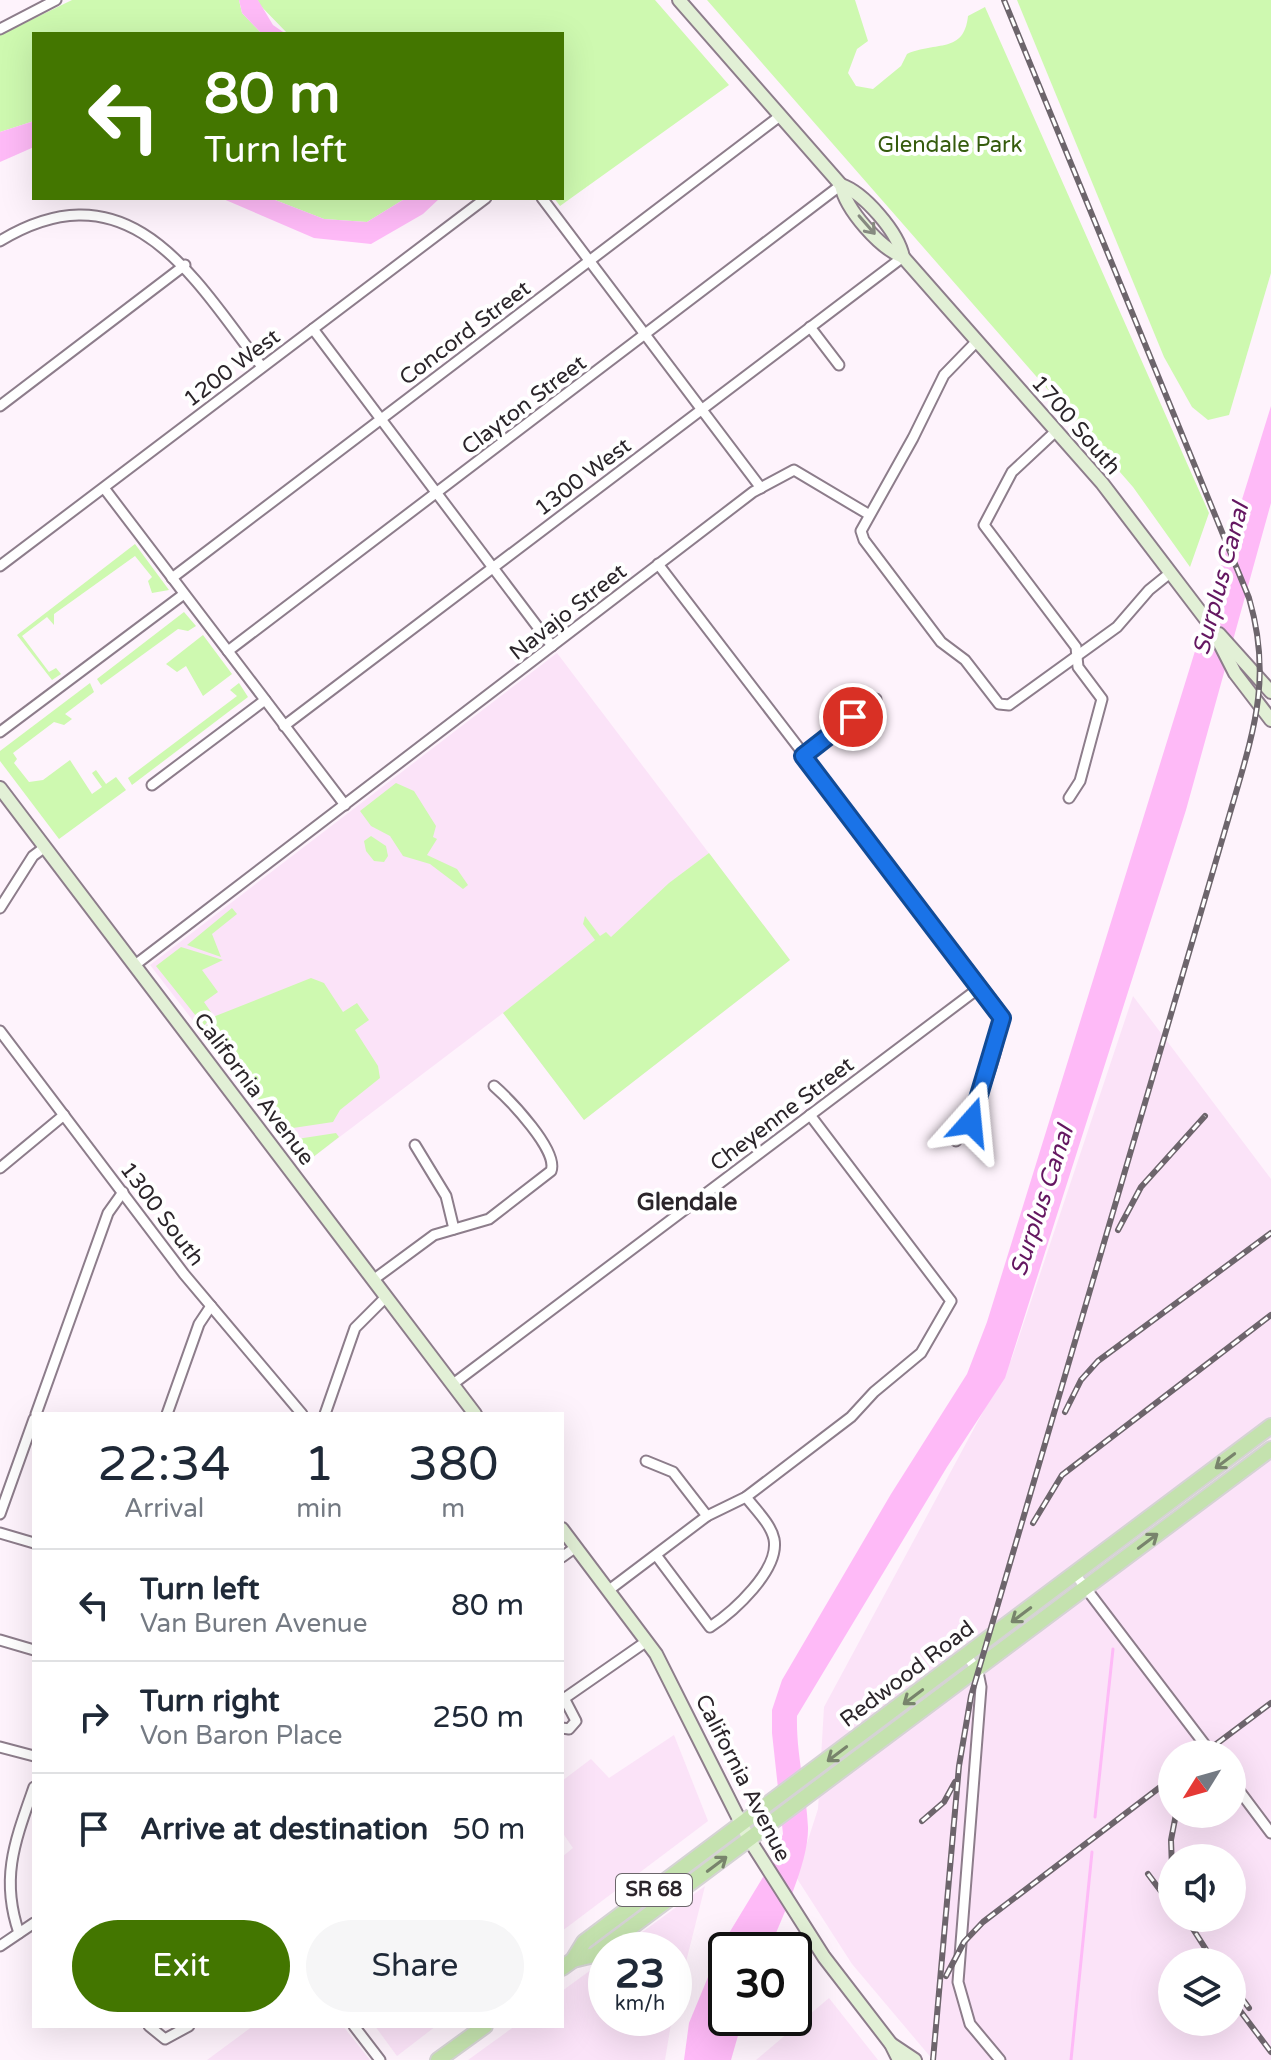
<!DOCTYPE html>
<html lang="en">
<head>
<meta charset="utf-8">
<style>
  :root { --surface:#fff; --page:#f6f6f7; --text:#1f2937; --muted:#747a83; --line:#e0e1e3; --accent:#437600 }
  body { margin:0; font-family:"Varela Round",sans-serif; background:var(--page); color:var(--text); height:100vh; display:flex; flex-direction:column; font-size:30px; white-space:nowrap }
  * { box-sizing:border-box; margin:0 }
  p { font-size:26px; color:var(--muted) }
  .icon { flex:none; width:44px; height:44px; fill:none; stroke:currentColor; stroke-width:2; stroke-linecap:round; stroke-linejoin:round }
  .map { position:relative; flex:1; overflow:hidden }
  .drawer { position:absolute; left:32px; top:1412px; width:532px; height:616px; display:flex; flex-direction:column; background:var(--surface); border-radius:0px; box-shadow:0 8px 32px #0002 }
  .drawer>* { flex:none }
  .banner { position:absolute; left:32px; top:32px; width:532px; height:168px; border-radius:0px; box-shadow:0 8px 32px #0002; background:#437600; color:#fff; overflow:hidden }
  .needle { width:52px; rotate:233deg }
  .buttons { position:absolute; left:1158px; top:1740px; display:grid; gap:16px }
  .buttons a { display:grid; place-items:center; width:88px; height:88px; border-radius:50%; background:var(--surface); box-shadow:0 8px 32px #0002; font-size:40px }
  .speed { position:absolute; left:588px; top:1932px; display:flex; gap:16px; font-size:40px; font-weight:700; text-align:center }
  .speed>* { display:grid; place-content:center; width:104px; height:104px; border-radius:50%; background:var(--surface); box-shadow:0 8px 32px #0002; line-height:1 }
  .speed small { font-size:20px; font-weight:400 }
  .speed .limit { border:4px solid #111; border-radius:12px; background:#fff; color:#111 }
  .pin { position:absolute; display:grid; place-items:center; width:68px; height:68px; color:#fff; margin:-34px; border:4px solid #fff; border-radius:50%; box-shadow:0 2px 8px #0007 }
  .me { position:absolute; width:88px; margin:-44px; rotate:18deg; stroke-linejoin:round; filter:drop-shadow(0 0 6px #0008) }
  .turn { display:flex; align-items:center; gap:28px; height:168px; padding:0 40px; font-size:36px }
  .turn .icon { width:104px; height:104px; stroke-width:2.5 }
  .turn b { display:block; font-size:56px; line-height:68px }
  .eta { display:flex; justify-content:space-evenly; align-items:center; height:136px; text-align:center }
  .eta b { font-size:48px; font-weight:600; line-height:56px }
  .button { display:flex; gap:16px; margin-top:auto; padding:16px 40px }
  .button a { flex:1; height:92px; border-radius:48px; background:var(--accent); color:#fff; font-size:32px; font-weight:600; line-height:92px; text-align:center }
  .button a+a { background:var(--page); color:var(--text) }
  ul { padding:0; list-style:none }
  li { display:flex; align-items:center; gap:24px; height:112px; padding:0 40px; border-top:2px solid var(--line) }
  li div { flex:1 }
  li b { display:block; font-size:30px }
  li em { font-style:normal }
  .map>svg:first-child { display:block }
</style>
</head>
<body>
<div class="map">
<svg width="1271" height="2060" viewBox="0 0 1271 2060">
  <rect width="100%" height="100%" fill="#fef3fc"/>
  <!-- built -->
  <g fill="#fbe3f8" fill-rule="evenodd">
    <polygon points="557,653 790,960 584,1120 503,1013 304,1164 150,965"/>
    <path d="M1133,996L1271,1179V2060H933L852,1964L796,1877L818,1809L824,1707L1012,1358ZM1172,1754H1232V1814H1172ZM1172,1858H1232V1918H1172ZM1172,1962H1232V2022H1172Z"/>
    <polygon points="674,1735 708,1821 562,1931 562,1857 573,1848 562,1832 562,1781 591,1759 609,1778"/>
    <polygon points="705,1886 674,2010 674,1950 618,1950"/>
    <polygon points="606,1959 606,2018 672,2018 665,2060 468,2060 515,2026 562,2026 562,1991"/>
    <polygon points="829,1998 878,2060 756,2060"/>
    <polygon points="253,2026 343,2026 370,2060 207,2060"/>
    <polygon points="375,2026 436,2026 397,2056"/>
  </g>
  <!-- green -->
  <g fill="#cef9b0">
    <polygon points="72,0 239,0 242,13 262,34 34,34 34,121 0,132 0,35"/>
    <polygon points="255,0 655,0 729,85 560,206 554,198 562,198 562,34 288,34"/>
    <path d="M707,0H855L868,41L857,49L848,73L856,86L873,89L901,66L907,54C936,41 964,54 968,16L985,7L1209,513L1190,567L1133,487Z"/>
    <polygon points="1017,0 1271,0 1271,273 1229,415 1208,420 1192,407 1164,357"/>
    <polygon points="270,198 406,198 367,222 324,219"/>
    <polygon points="135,544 169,590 152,593 148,581 152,577 135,556 54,614 54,625 47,617 22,636 49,672 56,668 61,674 52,680 17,635"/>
    <polygon points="184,612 196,626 188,631 178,629 101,685 97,679"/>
    <polygon points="203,635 232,674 203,696 186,666 177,672 166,664"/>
    <polygon points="90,683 94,692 65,714 72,719 64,725 54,722 13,753 17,759 14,763 29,782 43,780 70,760 92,794 102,787 92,773 96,770 106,784 116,777 126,790 59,839 0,761 0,751"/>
    <polygon points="239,683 248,697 132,785 128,778 237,696 230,690"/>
    <polygon points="396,783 414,791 436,826 433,837 437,839 427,855 457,869 468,885 463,889 430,864 403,856 390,836 371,826 360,811"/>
    <polygon points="371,836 386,846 388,856 384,862 374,861 366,851 364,841"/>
    <polygon points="709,853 790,960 584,1120 503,1013 595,940 583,924 585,916 600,936 606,932 611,937 669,883"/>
    <polygon points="232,908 237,914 212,934 221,957 187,945"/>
    <polygon points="181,947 223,960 202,970 218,992 204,1002 213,1015 204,1026 156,966"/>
    <polygon points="311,978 324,983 343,1012 357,1003 369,1020 355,1030 378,1066 380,1078 340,1110 333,1122 293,1128 285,1133 204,1029 213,1017"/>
    <polygon points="336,1133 339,1137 308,1161 292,1144 297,1139"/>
  </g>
  <!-- water -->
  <g fill="#febaf7">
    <polygon points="239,0 258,0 273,25 286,34 262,34 242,13"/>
    <polygon points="34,121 34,147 0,162 0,132"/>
    <polygon points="221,198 270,198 324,219 367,222 406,198 440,198 423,214 371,244 314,238"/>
    <path d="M1271,406V503L1186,810L1005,1378L947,1467L797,1716C796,1754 806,1789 808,1827C809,1862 782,1917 769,1950H726V2018H743L731,2060H684L689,2023L720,1948L768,1869L783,1834L772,1733V1710L782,1680L891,1494L967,1374L987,1322Z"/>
  </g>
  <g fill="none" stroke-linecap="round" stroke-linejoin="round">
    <!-- stream -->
    <g stroke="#febaf7" stroke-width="3">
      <polyline points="1095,1817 1113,1649"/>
      <polyline points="1071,2060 1092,1852"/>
    </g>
    <!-- street casing -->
    <g stroke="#8d7d8b" stroke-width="13">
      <g id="street">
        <polyline points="0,29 56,0"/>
        <polyline points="542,198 761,488"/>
        <path d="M0,241C129,163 194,277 262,367"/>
        <polyline points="810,327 839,365"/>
        <polyline points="313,329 552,646"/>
        <polyline points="977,341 944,375 913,438 861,531 864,540 941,642 965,660 999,704 1009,705 1117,627 1149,590 1170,573"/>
        <polyline points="0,406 185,265"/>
        <polyline points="1056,431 1012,472 984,525 1076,647 1078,667 1102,699 1080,781 1069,798"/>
        <polyline points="104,488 345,805"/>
        <path d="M658,564L999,1009C1008,1033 974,1123 956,1141"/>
        <polyline points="0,566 486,198"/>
        <polyline points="172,578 780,116"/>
        <polyline points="228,651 841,185"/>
        <polyline points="284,726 903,257"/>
        <polyline points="0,732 184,594"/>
        <polyline points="803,756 876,699"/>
        <polyline points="152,785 265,700"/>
        <polyline points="0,908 33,856 45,847"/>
        <polyline points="135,965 753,492 794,470 868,514"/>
        <polyline points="0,1031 184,1274 302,1414"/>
        <polyline points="415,1145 446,1196 454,1229"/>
        <polyline points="0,1168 64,1115"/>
        <path d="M373,1280L434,1235L489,1219L551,1171C559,1151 510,1100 494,1086"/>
        <polyline points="453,1384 979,988"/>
        <polyline points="36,1414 108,1213 123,1192"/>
        <polyline points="167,1414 199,1324 211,1306"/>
        <polyline points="325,1414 355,1328 386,1297"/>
        <polyline points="646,1461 673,1472 707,1516"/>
        <polyline points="0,1514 34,1419"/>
        <polyline points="0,1533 34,1543"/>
        <path d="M656,1555L710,1627C733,1612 780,1570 774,1539C771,1524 755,1509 746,1497"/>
        <polyline points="562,1557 576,1547"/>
        <polyline points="1075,1574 1212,1754"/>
        <polyline points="609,1590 707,1516 746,1497 851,1417 874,1392 921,1353 951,1301 810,1115"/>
        <polyline points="0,1640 34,1650"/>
        <polyline points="967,1656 978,1672 981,1687 958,1982 970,2024 1000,2060"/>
        <polyline points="562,1700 647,1641"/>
        <polyline points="562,1728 569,1729 576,1721 564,1698"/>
        <polyline points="0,1747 34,1756"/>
        <polyline points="1232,1781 1271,1833"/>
        <path d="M19,1933C0,1878 15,1841 34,1787"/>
        <polyline points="0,1946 34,1923"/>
        <polyline points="149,2026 165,2039 189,2026"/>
        <polyline points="354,2026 380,2060"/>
      </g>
    </g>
    <!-- secondary casing -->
    <g stroke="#8d7d8b" stroke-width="16">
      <g id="secondary">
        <path d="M679,0L841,185C846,210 880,248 903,257L1102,483L1211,626L1235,673L1271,720"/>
        <path d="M841,185C864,193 898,232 903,257"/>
        <polyline points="1219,634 1271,692"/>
        <polyline points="0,788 475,1414"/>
        <polyline points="562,1529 656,1654 749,1839 824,1957 891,2044 899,2060"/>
        <polyline points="891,2044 915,2060"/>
      </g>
    </g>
    <!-- primary casing -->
    <g stroke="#d5d3d4" stroke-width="18">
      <g id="primary">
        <polyline points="573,1960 594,1955 1271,1449"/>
        <polyline points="562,1968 573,1960 584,1942 1271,1426"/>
        <polyline points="438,2060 485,2026"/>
      </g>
    </g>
    <!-- street -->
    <use href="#street" stroke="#fff" stroke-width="9"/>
    <!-- secondary -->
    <use href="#secondary" stroke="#e2f0d6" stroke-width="12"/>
    <!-- primary -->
    <use href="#primary" stroke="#c4e2ae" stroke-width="14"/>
    <!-- rail casing -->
    <g stroke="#6d656c" stroke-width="6">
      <g id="rail">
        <polyline points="1118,1230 1141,1187 1205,1116"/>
        <polyline points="1065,1412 1081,1380 1098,1361 1271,1233"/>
        <polyline points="1033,1523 1062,1475 1271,1315"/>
        <polyline points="1203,1754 1271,1703"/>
        <polyline points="922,1821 944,1802 955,1782"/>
        <polyline points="1172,1868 1171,1840 1176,1814"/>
        <polyline points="1148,1874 1172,1906"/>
        <polyline points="1186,1918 1214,1962"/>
        <polyline points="946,1976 964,1942 983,1922 1172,1778"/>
        <polyline points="1232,1985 1249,2008"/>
        <polyline points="1232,2000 1271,2052"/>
        <path d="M933,2060L959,1766L971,1696L1235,796C1256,724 1271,673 1249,598L1004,0"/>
      </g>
    </g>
    <!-- rail -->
    <use href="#rail" stroke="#fff" stroke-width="3" stroke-dasharray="9" stroke-linecap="butt"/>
  </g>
  <!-- one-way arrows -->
  <defs><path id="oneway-shaft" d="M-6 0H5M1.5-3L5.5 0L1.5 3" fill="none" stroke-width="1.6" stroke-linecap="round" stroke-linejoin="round" transform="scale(2)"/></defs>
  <use stroke="#868a80" href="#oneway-shaft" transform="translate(867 225) rotate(49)"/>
  <g stroke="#78846c">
    <use href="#oneway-shaft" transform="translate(1225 1461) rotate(143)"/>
    <use href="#oneway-shaft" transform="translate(1148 1541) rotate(-37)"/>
    <use href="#oneway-shaft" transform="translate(1021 1615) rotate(143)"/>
    <use href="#oneway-shaft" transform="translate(913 1697) rotate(143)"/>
    <use href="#oneway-shaft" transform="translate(837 1754) rotate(143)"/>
    <use href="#oneway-shaft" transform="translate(717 1864) rotate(-37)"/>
  </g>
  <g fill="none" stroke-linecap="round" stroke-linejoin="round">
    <!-- route casing -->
    <g stroke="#114b97" stroke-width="20">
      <polyline id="route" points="853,717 803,756 1002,1018 971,1122"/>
    </g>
    <!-- route -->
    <use href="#route" stroke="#1a73e8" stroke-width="14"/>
  </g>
  <g text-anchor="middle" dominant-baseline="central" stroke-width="8" stroke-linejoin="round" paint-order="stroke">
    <!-- shield labels -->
    <rect fill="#fff" stroke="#6b666a" stroke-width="2" x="616" y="1874" width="76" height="32" rx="6"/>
    <g font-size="20" font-weight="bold" fill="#2b252a">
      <text x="654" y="1890">SR 68</text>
    </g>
    <!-- park labels -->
    <g font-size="22" fill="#355b0d" stroke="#fff">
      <text x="950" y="145">Glendale Park</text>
    </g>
    <!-- street labels -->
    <g font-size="22" fill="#2b252a" stroke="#fff">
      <text transform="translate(465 333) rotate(-37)">Concord Street</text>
      <text transform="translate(232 368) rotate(-37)">1200 West</text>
      <text transform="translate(524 405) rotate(-37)">Clayton Street</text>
      <text transform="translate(1076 425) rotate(49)">1700 South</text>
      <text transform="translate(583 477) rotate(-37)">1300 West</text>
      <text transform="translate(568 612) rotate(-38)">Navajo Street</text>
      <text transform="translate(254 1089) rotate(53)">California Avenue</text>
      <text transform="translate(782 1114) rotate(-37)">Cheyenne Street</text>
      <text transform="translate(162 1214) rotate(53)">1300 South</text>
      <text transform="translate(907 1674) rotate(-37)">Redwood Road</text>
      <text transform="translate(743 1778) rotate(63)">California Avenue</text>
    </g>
    <!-- water labels -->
    <g font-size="24" font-style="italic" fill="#641761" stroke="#fff">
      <text transform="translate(1221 579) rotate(-75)">Surplus Canal</text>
      <text transform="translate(1042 1201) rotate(-72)">Surplus Canal</text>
    </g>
    <!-- neighbourhood labels -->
    <g font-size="24" font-weight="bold" fill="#2b252a" stroke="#fff">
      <text x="687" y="1202">Glendale</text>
    </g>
  </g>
</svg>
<div class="buttons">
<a><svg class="needle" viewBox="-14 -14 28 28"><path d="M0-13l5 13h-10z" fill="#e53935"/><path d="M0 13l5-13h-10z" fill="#747a83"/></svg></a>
<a><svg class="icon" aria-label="sound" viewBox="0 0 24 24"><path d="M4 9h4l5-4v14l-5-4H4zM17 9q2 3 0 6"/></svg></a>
<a><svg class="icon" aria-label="layers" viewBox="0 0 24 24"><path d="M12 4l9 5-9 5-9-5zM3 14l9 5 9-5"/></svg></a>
</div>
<div class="speed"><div>23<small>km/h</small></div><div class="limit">30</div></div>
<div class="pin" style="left:853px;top:717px;background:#d93025"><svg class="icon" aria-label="arrive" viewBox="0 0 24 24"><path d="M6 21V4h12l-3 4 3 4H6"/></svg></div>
<svg class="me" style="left:971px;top:1122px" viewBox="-20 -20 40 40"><path d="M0-17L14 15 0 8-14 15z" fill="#1a73e8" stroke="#fff" stroke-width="4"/></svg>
<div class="banner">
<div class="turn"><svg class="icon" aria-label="left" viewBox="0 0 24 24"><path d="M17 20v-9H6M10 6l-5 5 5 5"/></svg><div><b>80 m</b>Turn left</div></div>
</div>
<section class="drawer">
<div class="eta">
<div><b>22:34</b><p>Arrival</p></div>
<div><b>1</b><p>min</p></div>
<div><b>380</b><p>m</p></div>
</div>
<ul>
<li><svg class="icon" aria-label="left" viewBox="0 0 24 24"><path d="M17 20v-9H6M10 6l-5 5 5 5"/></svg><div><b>Turn left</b><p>Van Buren Avenue</p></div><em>80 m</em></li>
<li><svg class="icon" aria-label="right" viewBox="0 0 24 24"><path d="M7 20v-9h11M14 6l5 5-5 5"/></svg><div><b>Turn right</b><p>Von Baron Place</p></div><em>250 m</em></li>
<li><svg class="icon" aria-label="arrive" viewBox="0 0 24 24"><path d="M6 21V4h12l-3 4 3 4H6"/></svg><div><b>Arrive at destination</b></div><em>50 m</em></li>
</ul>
<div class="button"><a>Exit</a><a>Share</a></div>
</section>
</div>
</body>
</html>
